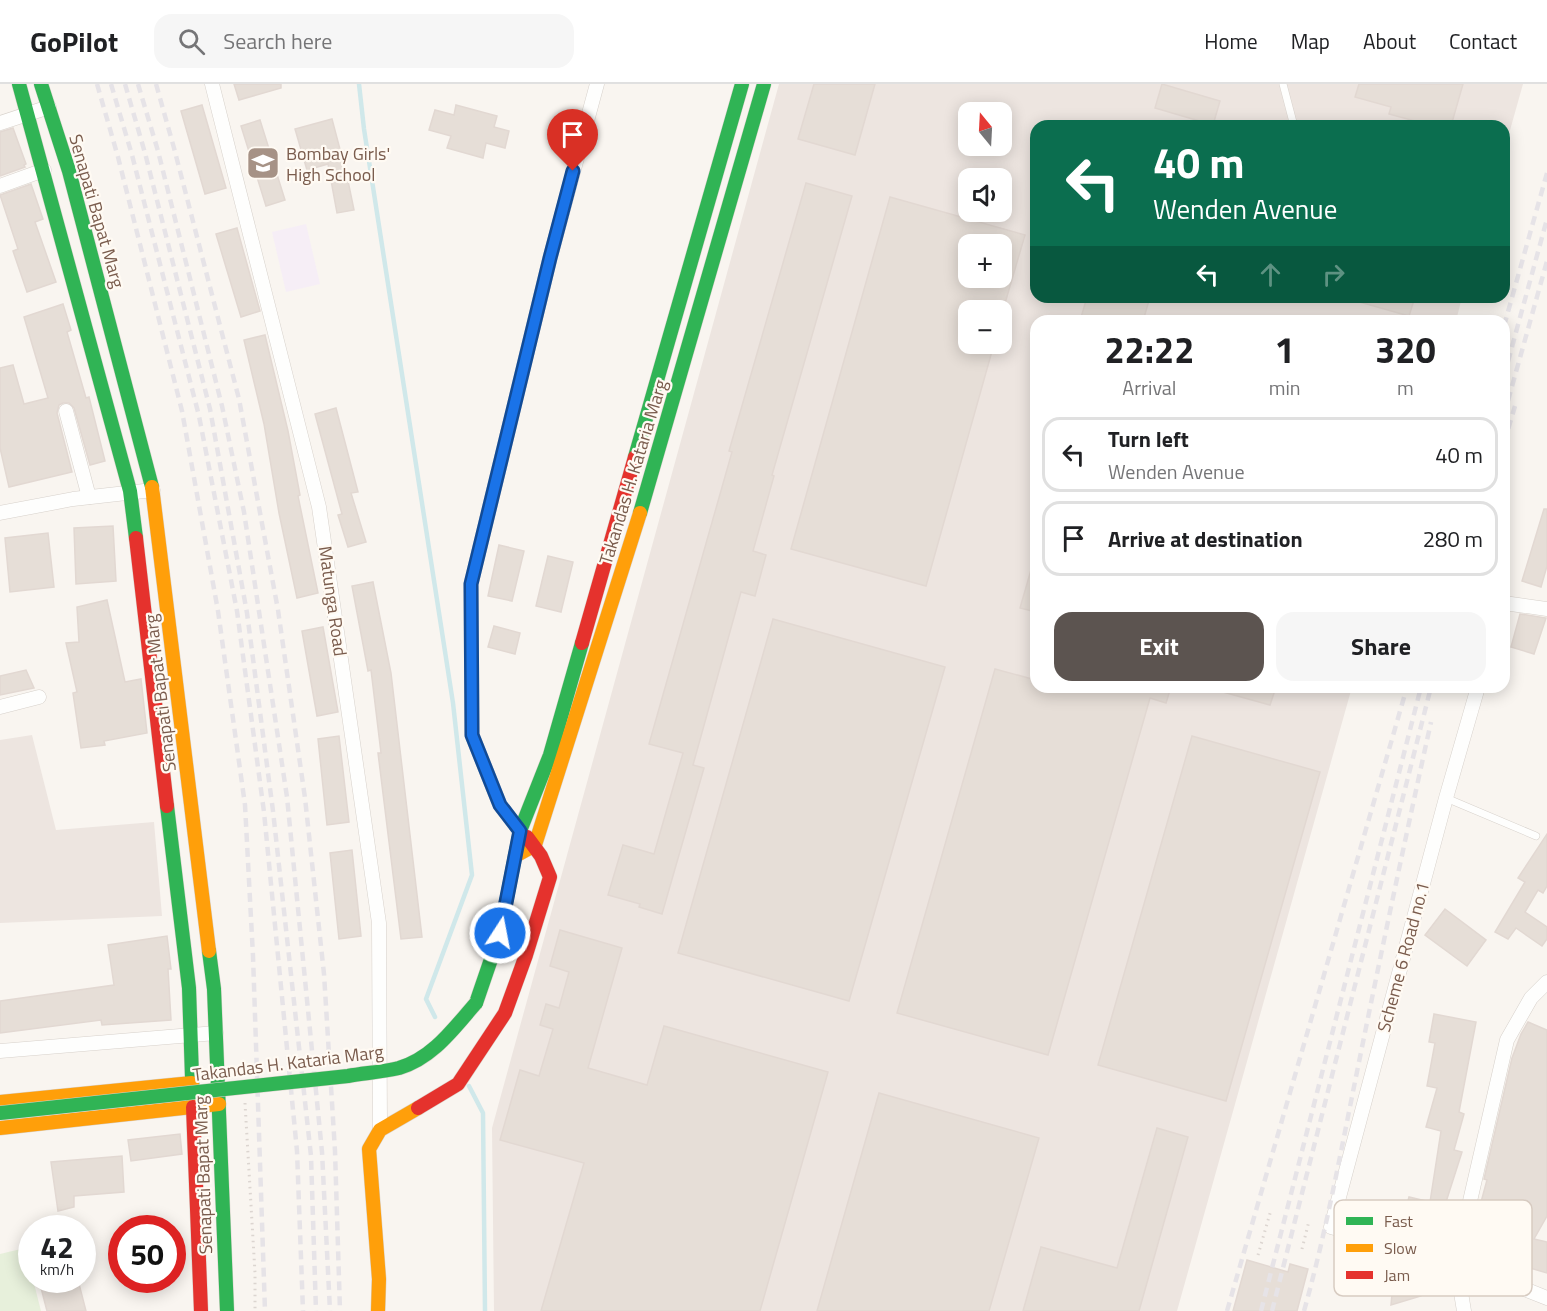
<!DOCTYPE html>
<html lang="en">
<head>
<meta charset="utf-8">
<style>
  :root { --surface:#fff; --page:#f6f6f6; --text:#202124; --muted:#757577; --line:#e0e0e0; --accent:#5c5450 }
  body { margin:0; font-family:"Titillium Web",sans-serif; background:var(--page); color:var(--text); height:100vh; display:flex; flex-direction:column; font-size:22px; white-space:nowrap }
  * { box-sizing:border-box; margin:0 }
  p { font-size:20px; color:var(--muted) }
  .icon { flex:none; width:33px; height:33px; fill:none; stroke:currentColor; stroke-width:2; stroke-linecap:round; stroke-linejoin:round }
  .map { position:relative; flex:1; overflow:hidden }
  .details { position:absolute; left:1030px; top:231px; width:480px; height:378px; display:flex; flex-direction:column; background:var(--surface); border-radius:18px; box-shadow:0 3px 15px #0003 }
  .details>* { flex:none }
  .banner { position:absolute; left:1030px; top:36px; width:480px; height:183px; border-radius:18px; box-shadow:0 3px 15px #0003; background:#0b6e4f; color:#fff; overflow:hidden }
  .needle { width:39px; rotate:342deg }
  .fabs { position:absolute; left:958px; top:18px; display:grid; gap:12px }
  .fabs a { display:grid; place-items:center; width:54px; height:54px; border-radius:12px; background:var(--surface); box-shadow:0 3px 15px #0003; font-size:30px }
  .speed { position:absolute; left:18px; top:1131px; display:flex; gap:12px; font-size:30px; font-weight:700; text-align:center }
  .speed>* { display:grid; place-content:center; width:78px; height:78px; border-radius:50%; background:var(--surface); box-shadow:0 3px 15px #0003; line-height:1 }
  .speed small { font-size:15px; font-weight:400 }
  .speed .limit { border:9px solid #d22; background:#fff; color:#111 }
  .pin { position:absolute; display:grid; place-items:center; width:51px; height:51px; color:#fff; margin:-62px -26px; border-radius:50% 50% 50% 0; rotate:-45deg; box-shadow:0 0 6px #0007 }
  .pin .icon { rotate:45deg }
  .me { position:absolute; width:66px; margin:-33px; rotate:11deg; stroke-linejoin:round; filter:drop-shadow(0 0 4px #0008) }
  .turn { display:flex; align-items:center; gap:21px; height:126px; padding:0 24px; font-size:27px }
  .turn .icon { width:78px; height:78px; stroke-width:2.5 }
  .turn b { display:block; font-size:42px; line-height:51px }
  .lanes { display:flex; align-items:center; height:57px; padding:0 24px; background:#0003; justify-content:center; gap:30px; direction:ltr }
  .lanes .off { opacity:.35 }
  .eta { display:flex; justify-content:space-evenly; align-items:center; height:102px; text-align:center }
  .eta b { font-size:36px; font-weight:700; line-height:42px }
  .action { display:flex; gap:12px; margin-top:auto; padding:12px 24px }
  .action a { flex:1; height:69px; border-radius:18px; background:var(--accent); color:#fff; font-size:24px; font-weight:700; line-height:69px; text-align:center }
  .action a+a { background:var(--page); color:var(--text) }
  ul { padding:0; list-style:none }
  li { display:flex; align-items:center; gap:18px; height:75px; margin:0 12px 9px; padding:0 12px; border:3px solid var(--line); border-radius:18px }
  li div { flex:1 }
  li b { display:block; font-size:22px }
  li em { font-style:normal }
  header { display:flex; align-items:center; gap:36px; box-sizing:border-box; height:84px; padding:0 30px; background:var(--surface); border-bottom:2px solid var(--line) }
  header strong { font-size:28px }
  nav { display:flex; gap:33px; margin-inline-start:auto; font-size:21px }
  .search { width:420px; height:54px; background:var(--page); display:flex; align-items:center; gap:15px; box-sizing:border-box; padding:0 21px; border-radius:18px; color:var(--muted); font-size:22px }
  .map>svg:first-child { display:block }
</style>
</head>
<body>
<header>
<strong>GoPilot</strong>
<div class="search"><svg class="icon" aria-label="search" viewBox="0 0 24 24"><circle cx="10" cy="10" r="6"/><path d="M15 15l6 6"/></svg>Search here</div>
<nav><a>Home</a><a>Map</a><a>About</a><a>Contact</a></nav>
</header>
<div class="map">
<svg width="1547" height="1227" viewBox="0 0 1547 1227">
  <rect width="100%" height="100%" fill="#f9f5f0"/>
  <!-- industrial -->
  <g fill="#ede5e0" fill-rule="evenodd">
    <path d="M779,0H1523L1505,64L1504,42H1036V213H1462L1456,237H1036V603H1352L1177,1227H494L492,1044ZM969,28H1002V62H969ZM969,94H1002V128H969ZM969,160H1002V194H969ZM969,226H1002V260H969Z"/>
    <polygon points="32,651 56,746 154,738 162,832 0,839 0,656"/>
  </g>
  <!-- education -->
  <polygon fill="#f6eef6" points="306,140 320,200 286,208 272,148"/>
  <!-- green -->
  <polygon fill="#e7f0db" points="25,1164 41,1227 0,1227 0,1170"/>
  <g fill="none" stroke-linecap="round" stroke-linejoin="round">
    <!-- stream -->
    <g stroke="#d0e8ea" stroke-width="4.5">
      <polyline points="359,0 364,45 453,619 472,791 426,915 435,933"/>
      <polyline points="469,1002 483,1029 485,1227"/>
    </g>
  </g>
  <!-- building -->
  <g fill="#e6ded7" stroke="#e2d8d2" stroke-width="1.5" fill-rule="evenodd">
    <polygon points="234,0 281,0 281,4 239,16"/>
    <polygon points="814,0 875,0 855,71 798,55"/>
    <polygon points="1162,0 1220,17 1213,41 1155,24"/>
    <polygon points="1359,0 1463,0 1451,42 1433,42 1389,30 1391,23 1355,13"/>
    <polygon points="202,21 226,104 205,110 181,27"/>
    <polygon points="456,21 497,32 494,43 509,47 505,64 486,59 483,74 447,64 451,52 429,46 435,26 454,31"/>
    <polygon points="332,35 347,92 354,126 337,129 328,80 307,86 295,45"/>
    <polygon points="260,36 285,116 266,122 241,42"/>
    <polygon points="13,44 26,80 24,81 25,83 0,92 0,48"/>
    <polygon points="806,99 852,112 772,391 774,392 753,467 766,471 755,512 741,508 693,681 704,684 662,830 639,823 640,820 608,811 623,761 654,770 683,669 649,660 732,368 729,367"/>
    <polygon points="31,100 43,135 35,138 56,198 27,208 13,167 18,165 0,111"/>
    <path d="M890,113L1025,151L1003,226H969V260H994L926,502L791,465ZM969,160H1002V194H969Z"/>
    <polygon points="237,144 260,227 241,233 216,150"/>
    <polygon points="1087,213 1150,213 1143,237 1080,237"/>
    <polygon points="1357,213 1415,213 1409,232 1356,217"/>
    <polygon points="63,220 71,246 67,248 86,314 89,313 105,377 90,381 74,324 69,319 63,319 59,321 57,329 72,388 9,403 0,364 0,284 13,281 24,320 48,314 24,233"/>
    <polygon points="265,251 288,347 300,411 298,412 318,509 297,514 279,429 264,340 244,256"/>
    <polygon points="336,324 358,408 351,409 366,458 348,463 338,431 342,430 315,330"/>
    <polygon points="1544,425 1547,425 1547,482 1541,503 1522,497"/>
    <polygon points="113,442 116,497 76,500 74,444"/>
    <polygon points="48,449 54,503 10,508 5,454"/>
    <polygon points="499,461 524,467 512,517 488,512"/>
    <polygon points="548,472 573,478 561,528 536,522"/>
    <polygon points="1033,479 1036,479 1036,528 1020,524"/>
    <polygon points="373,498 391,589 422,853 401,855 378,669 381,669 371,586 368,587 352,502"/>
    <polygon points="107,516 125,598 141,595 147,649 104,657 105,661 81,664 73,609 77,608 66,559 79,558 77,523"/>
    <polygon points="1520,530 1546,534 1534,570 1511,563"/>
    <polygon points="773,535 945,583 849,917 678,869"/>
    <polygon points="494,542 520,549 515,570 488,563"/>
    <polygon points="323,543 338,628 317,632 302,547"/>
    <polygon points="995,585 1036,596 1036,603 1171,603 1166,619 1150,614 1048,971 897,929"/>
    <polygon points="26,586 34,604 0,611 0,592"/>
    <polygon points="1219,603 1276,603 1270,621 1219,607"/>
    <polygon points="339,652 349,738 327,741 318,655"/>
    <polygon points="1192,652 1320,688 1226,1017 1098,981"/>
    <polygon points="1547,750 1547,802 1543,809 1538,806 1525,828 1547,843 1547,855 1542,862 1516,844 1508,855 1495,848 1525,798 1518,794"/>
    <polygon points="352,766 361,852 339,855 330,769"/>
    <polygon points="1445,825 1486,856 1467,882 1425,851"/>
    <polygon points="560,846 622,864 588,984 647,1001 664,942 828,988 760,1227 541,1227 584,1079 500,1056 520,986 539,992 553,945 540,941 546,920 559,924 569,888 550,882"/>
    <polygon points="167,852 171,885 168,885 171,936 102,941 101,936 0,949 0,917 114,901 108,861"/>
    <polygon points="1434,930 1476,938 1459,1028 1464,1030 1454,1066 1462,1068 1446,1118 1453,1144 1449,1154 1401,1143 1409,1113 1430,1118 1441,1047 1426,1043 1437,1004 1427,1002 1435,959 1429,958"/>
    <polygon points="1528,938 1547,946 1547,1132 1534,1155 1547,1158 1547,1189 1503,1176 1507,1166 1471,1155 1487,1096 1484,1095 1512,974 1521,950"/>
    <polygon points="879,1009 1039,1054 989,1227 817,1227"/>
    <polygon points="1157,1044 1188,1053 1139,1227 1023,1227 1041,1163 1117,1184"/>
    <polygon points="180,1050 182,1070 131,1077 128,1056"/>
    <polygon points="122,1072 124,1108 74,1112 74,1123 58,1127 51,1078"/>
    <polygon points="1372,1167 1425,1179 1428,1184 1421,1212 1391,1221 1394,1188 1367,1184"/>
    <polygon points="1247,1176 1288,1188 1290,1180 1308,1185 1297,1227 1233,1227"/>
    <polygon points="39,1196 78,1196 86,1227 47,1227"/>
  </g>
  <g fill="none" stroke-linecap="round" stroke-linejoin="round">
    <!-- lane casing -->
    <g stroke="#d7d1cb" stroke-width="8">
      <g id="lane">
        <polyline points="1283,0 1294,42"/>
        <polyline points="1446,714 1536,752"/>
      </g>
    </g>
    <!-- street casing -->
    <g stroke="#d7d1cb" stroke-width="15">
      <g id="street">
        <polyline points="212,0 319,423 379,839 380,1046"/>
        <polyline points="0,39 49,23"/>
        <polyline points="0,102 44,86"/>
        <polyline points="66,327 89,413"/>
        <polyline points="0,429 73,415 153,406"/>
        <polyline points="1504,519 1547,525"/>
        <polyline points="1478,603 1446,714 1331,1143 1456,1178 1547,1214"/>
        <polyline points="0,623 39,613"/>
        <polyline points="520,747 500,721 472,651 471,500 550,174 597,0"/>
        <polyline points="0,967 216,949"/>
        <polyline points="1464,1227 1456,1178 1507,956 1531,914 1547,898"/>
      </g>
    </g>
    <!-- fast casing -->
    <g stroke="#d9d2cb" stroke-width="15">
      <g id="fast">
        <polyline points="19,0 130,407 136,454"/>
        <polyline points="41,0 69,87 152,403"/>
        <polyline points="635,373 742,0"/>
        <polyline points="640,429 764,0"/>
        <polyline points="167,722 189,904 193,1023"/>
        <polyline points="209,867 214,905 227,1227"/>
        <polyline points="476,919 500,849 520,747 550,671 582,559"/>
      </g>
    </g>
    <!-- slow casing -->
    <g stroke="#d9d2cb" stroke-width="15">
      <g id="slow">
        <polyline points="152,403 209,867"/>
        <polyline points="515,772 535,761 640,429"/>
        <polyline points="0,1018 192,999"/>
        <polyline points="0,1044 219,1020"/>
        <polyline points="378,1227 379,1195 369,1065 380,1046 418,1024"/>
      </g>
    </g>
    <!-- jam casing -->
    <g stroke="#d9d2cb" stroke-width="15">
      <g id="jam">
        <polyline points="136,454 167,722"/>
        <polyline points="582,559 635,373"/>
        <polyline points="193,1023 201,1227"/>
        <polyline points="418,1024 458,1000 505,929 526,871 550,793 541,772 527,753"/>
      </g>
    </g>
    <!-- path -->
    <g stroke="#dcd5d0" stroke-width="3" stroke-dasharray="1.5 4.5" stroke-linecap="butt">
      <polyline points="245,1019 255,1189 255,1227"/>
      <polyline points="1302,1165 1309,1137"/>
      <polyline points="1258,1171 1271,1126"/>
    </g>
    <!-- lane -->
    <use href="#lane" stroke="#fefefd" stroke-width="7"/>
    <!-- street -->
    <use href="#street" stroke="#fefefd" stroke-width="14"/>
    <!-- fast -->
    <use href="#fast" stroke="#30b455" stroke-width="14"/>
    <!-- slow -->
    <use href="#slow" stroke="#ff9f0a" stroke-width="14"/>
    <!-- jam -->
    <use href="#jam" stroke="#e5322d" stroke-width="14"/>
    <!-- rail -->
    <g stroke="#e6e3e7" stroke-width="4.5" stroke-dasharray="9 6" stroke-linecap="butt">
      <polyline points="97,0 118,73 182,327 218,527 245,721 253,872 265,1227"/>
      <polyline points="111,0 132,71 199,332 237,527 264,728 297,1067 303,1227"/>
      <polyline points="125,0 145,69 210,325 247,529 273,727 311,1072 316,1227"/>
      <polyline points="138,0 158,67 222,322 244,428 287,713 322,1068 330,1227"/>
      <polyline points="156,0 174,64 239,315 278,526 305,714 324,890 335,1067 340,1227"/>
      <polyline points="1504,242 1547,89"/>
      <polyline points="1504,292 1547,135"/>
      <polyline points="1504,331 1547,177"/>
      <polyline points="1504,359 1515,322"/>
      <polyline points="1227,1227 1407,603"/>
      <polyline points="1261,1227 1421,603"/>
      <polyline points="1272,1227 1431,603"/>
      <path d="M1304,1227C1327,1145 1342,1061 1359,978C1382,864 1406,751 1431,638"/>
    </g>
    <!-- fast-bridge casing -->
    <g stroke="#d9d2cb" stroke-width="15" stroke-linecap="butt">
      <path id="fast-bridge" d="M0,1029L348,992C365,989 382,988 399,984C433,974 454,944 476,919"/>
    </g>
    <!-- fast-bridge -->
    <use href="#fast-bridge" stroke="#30b455" stroke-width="14"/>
  </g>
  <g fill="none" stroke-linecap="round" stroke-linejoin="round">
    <!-- route casing -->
    <g stroke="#114b97" stroke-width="15">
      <polyline id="route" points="500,849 520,747 500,721 472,651 471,500 550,174 573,87"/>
    </g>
    <!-- route -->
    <use href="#route" stroke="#1a73e8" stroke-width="10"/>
  </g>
  <!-- icons -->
  <defs>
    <g id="school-square" transform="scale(1.725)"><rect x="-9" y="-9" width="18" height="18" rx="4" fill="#a69286" stroke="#fffaf3"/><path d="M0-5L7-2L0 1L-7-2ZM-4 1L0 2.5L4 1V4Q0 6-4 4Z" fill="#fff"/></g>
  </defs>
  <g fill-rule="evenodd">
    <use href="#school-square" x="263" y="79"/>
  </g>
  <g text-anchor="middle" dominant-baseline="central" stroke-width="4.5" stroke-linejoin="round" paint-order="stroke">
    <!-- poi labels -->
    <g font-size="18" fill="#7a5c4d" stroke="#fffaf3" text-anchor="start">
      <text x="286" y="69">Bombay Girls'<tspan x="286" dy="21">High School</tspan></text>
    </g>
    <!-- street labels -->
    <g font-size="18" fill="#7a5c4d" stroke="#fffaf3">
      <text transform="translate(97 127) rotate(74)">Senapati Bapat Marg</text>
      <text transform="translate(633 388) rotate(-73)">Takandas H. Kataria Marg</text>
      <text transform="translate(333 517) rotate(82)">Matunga Road</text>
      <text transform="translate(160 609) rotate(-97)">Senapati Bapat Marg</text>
      <text transform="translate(1403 873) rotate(-75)">Scheme 6 Road no.1</text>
      <text transform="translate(288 979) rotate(-7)">Takandas H. Kataria Marg</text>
      <text transform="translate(203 1091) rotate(-92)">Senapati Bapat Marg</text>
    </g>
  </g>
  <!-- legend -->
  <rect x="1334" y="1116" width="198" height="96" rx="9" fill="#fffaf3" stroke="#d7cbc1" stroke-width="1.5"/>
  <rect x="1346" y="1133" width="27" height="8" fill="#30b455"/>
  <rect x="1346" y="1160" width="27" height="8" fill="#ff9f0a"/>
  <rect x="1346" y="1187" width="27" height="8" fill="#e5322d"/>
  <g font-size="16" fill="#7a5c4d">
    <text x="1384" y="1143">Fast</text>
    <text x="1384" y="1170">Slow</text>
    <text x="1384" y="1197">Jam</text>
  </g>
</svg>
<div class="fabs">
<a><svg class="needle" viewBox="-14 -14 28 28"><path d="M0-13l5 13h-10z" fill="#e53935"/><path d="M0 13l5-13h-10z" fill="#757577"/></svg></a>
<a><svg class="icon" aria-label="sound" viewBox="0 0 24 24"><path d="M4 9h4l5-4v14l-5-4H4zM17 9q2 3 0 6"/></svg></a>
<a>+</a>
<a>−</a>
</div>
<div class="speed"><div>42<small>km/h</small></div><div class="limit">50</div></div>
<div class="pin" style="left:573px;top:87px;background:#d93025"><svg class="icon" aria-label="arrive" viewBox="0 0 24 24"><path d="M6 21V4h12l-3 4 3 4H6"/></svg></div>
<svg class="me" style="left:500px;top:849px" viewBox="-20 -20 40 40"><circle r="17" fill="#1a73e8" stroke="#fff" stroke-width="3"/><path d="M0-11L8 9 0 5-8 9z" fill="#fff"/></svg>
<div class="banner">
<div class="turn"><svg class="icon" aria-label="left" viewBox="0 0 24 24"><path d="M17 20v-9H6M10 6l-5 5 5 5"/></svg><div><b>40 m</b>Wenden Avenue</div></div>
<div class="lanes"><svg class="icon" aria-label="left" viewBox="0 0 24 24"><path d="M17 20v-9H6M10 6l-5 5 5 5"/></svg><svg class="icon off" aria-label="ahead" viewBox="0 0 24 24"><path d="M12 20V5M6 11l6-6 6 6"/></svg><svg class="icon off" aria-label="right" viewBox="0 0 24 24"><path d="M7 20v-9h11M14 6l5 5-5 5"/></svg></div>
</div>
<section class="details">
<div class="eta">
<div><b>22:22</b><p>Arrival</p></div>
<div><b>1</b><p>min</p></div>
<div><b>320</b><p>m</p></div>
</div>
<ul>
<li><svg class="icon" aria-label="left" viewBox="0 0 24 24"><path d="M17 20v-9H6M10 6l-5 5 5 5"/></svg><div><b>Turn left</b><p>Wenden Avenue</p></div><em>40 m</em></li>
<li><svg class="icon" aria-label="arrive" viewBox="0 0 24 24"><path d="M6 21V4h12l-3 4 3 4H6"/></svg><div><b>Arrive at destination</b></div><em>280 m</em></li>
</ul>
<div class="action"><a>Exit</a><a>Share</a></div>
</section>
</div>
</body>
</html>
